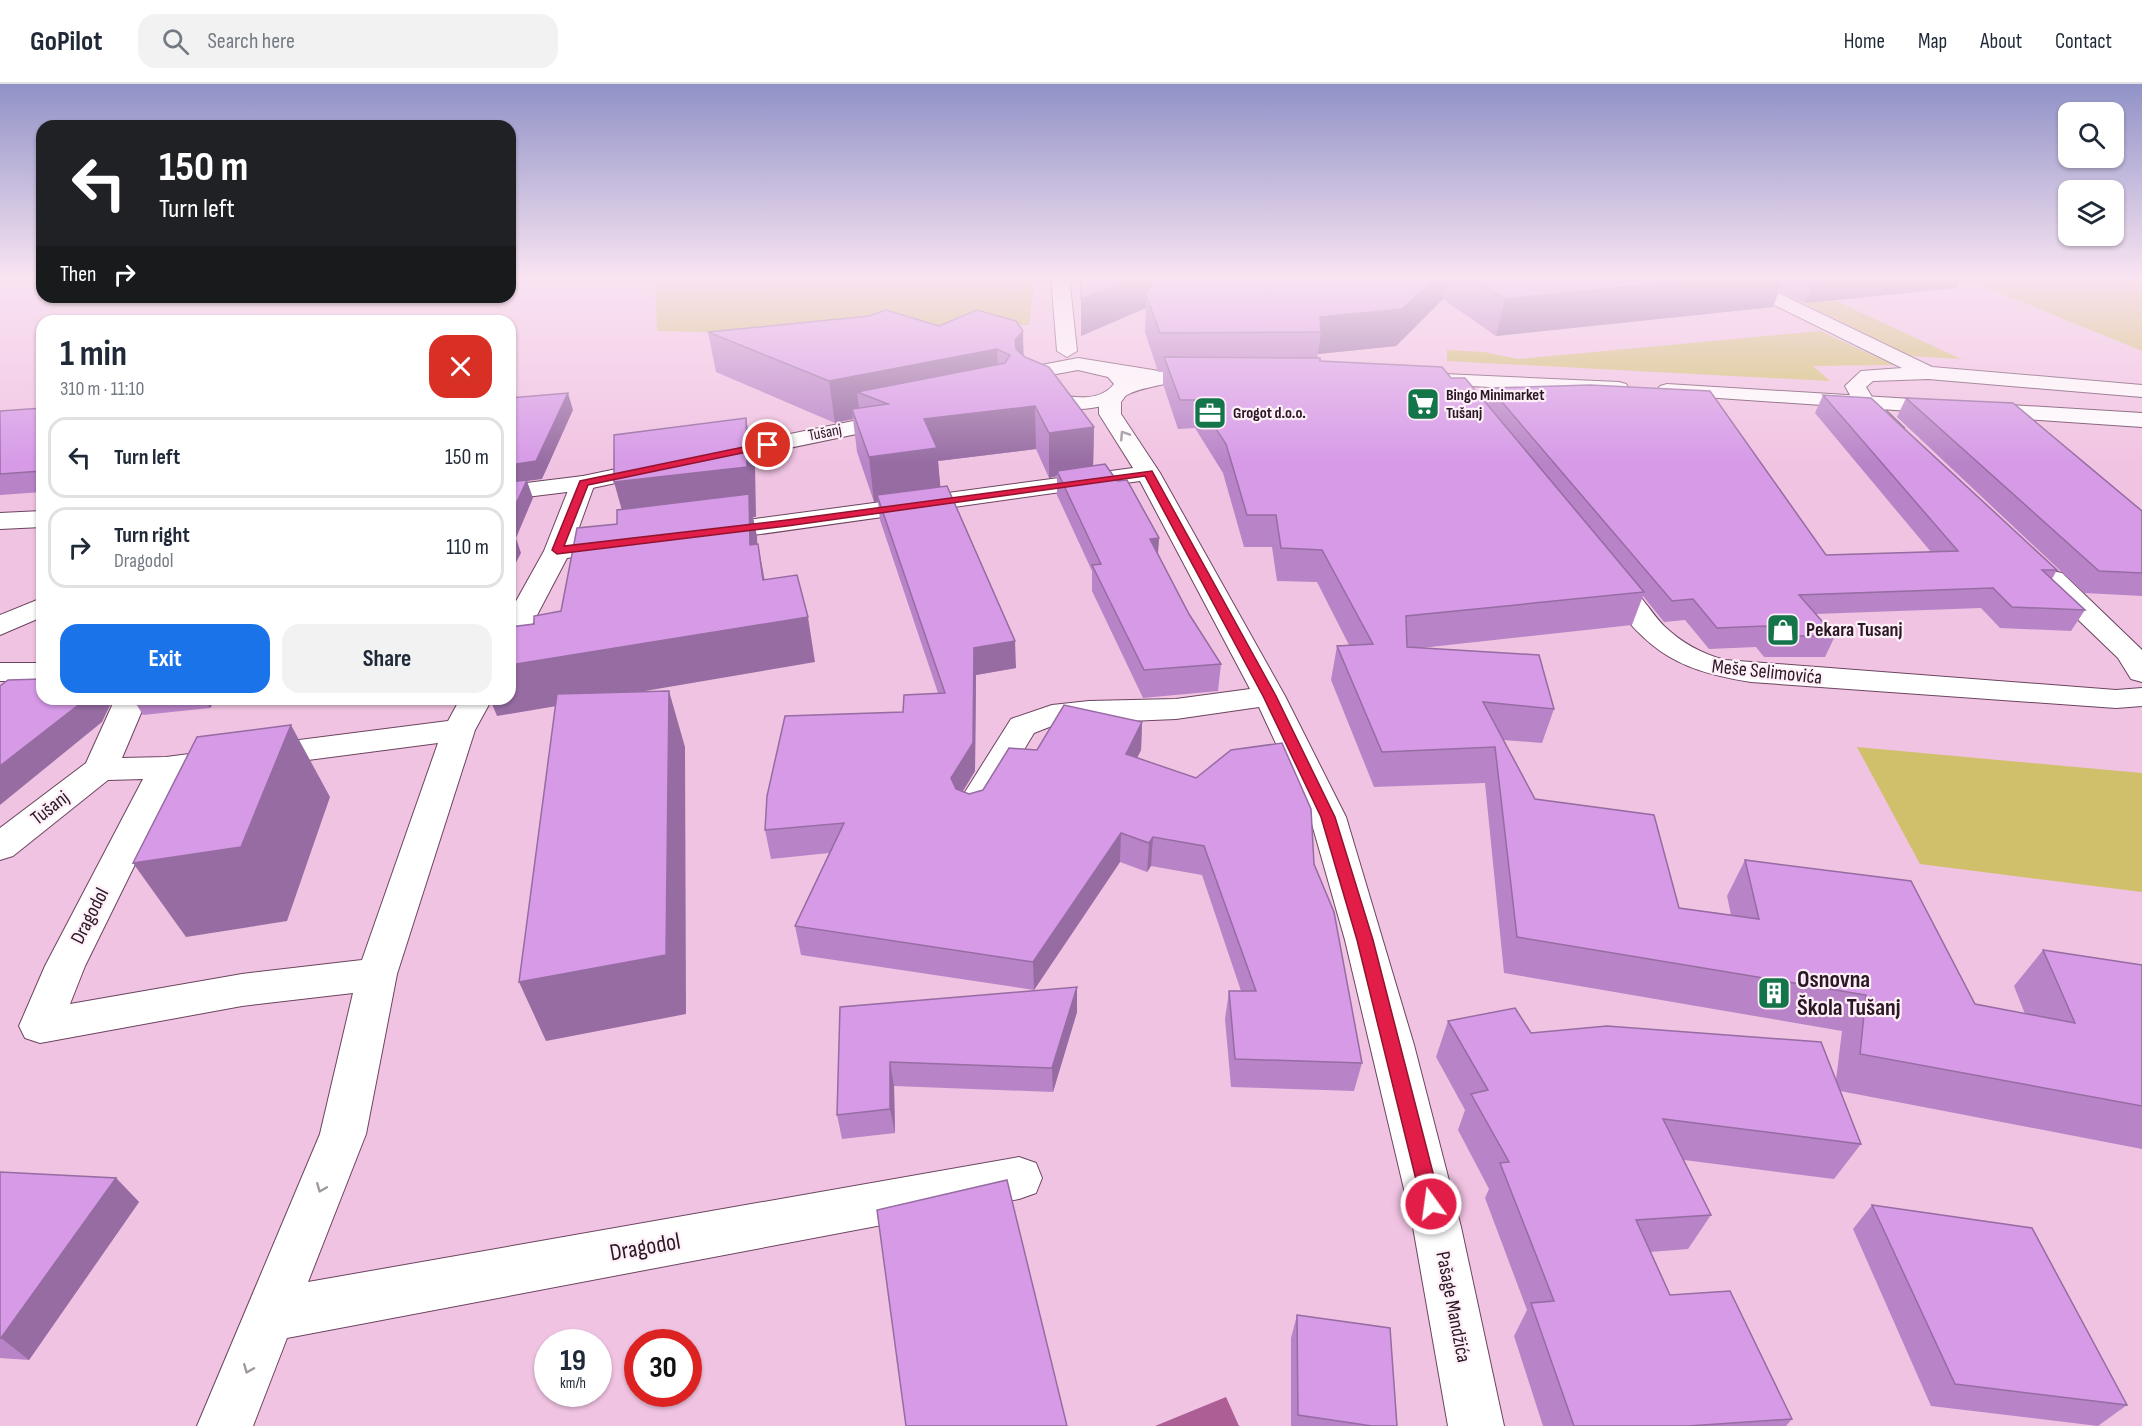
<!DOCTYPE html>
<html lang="en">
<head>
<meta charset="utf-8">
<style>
  :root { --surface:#fff; --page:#f2f2f3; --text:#1f2937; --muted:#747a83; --line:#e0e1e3; --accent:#1a73e8 }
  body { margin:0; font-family:"Sofia Sans Condensed",sans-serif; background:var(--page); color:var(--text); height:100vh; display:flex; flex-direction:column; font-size:22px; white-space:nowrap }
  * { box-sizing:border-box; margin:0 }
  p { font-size:20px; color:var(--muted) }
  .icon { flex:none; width:33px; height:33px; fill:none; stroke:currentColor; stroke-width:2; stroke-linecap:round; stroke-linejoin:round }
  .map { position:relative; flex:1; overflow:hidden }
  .panel { position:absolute; left:36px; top:231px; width:480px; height:390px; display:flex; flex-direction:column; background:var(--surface); border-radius:18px; box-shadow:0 2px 4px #0004 }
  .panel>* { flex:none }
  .top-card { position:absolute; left:36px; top:36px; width:480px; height:183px; border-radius:18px; box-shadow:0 2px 4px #0004; background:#202124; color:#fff; overflow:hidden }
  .controls { position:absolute; left:2058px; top:18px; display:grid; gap:12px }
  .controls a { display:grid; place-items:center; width:66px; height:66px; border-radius:12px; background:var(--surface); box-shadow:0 2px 4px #0004; font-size:30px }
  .speed { position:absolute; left:534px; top:1245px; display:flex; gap:12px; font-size:30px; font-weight:700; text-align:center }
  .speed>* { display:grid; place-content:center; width:78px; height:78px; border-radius:50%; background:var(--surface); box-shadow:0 2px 4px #0004; line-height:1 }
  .speed small { font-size:15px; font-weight:400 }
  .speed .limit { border:9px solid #d22; background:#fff; color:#111 }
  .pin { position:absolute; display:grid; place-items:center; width:51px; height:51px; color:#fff; margin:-26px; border:3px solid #fff; border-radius:50%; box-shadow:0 2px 6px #0007 }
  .me { position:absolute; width:66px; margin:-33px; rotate:346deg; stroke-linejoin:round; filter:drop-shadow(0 0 4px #0008) }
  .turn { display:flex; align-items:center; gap:21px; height:126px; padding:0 24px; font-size:27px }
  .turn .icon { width:78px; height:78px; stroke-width:2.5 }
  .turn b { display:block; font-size:42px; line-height:51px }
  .then { display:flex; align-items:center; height:57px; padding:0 24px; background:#0003; gap:12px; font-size:22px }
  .round { display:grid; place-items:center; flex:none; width:63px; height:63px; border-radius:18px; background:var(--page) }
  .head { display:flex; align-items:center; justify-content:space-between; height:102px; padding:0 24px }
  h1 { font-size:36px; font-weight:700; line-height:45px }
  .button { display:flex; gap:12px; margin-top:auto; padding:12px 24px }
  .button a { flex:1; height:69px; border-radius:18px; background:var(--accent); color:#fff; font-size:24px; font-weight:700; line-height:69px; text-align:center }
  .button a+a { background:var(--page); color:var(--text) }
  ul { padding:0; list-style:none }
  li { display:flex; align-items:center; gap:18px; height:81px; margin:0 12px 9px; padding:0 12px; border:3px solid var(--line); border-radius:18px }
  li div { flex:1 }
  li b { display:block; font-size:22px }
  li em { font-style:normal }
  header { display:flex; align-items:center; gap:36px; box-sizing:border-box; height:84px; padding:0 30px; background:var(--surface); border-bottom:2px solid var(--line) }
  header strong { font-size:28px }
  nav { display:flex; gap:33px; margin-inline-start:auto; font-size:21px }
  .search { width:420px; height:54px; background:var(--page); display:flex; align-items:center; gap:15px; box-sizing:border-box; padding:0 21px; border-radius:18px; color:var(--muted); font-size:22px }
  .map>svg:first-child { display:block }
</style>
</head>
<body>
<header>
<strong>GoPilot</strong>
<div class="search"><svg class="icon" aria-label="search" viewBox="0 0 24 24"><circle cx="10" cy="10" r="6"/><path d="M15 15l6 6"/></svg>Search here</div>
<nav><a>Home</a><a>Map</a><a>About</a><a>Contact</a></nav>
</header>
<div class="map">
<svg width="2142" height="1342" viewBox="0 0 2142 1342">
  <rect width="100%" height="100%" fill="#f1c3e2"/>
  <!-- green -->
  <g fill="#d0c06b">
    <polygon points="655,192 1035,192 1029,241 959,241 855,252 657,247"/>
    <polygon points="1748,192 1782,192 1961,275 1911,272"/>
    <polygon points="1958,192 2142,192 2142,267"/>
    <polygon points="1820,247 1894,281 1813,282 1830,297 1447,277 1447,266 1484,268 1518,275"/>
    <polygon points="1857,663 2142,689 2142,808 1920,780"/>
  </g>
  <!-- water -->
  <polygon fill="#ac5e95" points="1226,1313 1239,1342 1155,1342"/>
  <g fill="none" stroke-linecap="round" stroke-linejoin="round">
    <!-- minor casing -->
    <g stroke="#6b455f" stroke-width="2">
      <g id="minor">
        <polygon points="1721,192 1743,192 1932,283 2142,301 2142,313 1928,295 1873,297 1866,303 1872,313 1904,344 1901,349 1885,349 1856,322 1845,302 1861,287 1902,284 1724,196"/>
        <polygon points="1115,305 1122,307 1126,311 1121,318 1121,330 1160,389 1285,612 1346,733 1414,961 1461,1143 1504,1342 1448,1342 1413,1143 1345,856 1310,733 1259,623 1176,635 1057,640 1034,649 984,732 972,736 960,732 955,724 1011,635 1052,621 1089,617 1176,615 1250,605 1140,397 711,457 702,454 698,449 702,444 711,441 1133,384 1099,330 1099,318 1108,307"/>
        <polygon points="583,392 591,394 595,399 574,457 618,452 627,454 631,460 627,466 567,474 525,554 520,560 510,563 510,528 544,467 571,399 575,394"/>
        <path d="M1609,486C1629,491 1649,527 1664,542C1682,559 1702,570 1725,576L2116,606L2142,604V622L2116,624L1751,598C1668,585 1643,562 1595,494L1599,488Z"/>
        <polygon points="2052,487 2062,489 2139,563 2142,566 2142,598 2131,595 2118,574 2042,501 2038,495 2042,489"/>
        <polygon points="42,514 42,533 0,551 0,531"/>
        <rect x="0" y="579" width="42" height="18"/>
        <path d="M115,615H147L122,674L166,673L448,637L460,615H492L475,646L397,890L366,1050L308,1198L1019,1073L1036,1079L1042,1094L1036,1109L1019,1115L287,1254L253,1342H197L320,1050L353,909L242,922L40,959L25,954L19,942L45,882L143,695L108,696L13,772L0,776V744L86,679ZM438,659L362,876L242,890L70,920L85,882L178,693Z"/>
      </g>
    </g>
    <!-- tertiary casing -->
    <g stroke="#6b455f" stroke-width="2">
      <g id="tertiary">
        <polygon points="1051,192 1069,192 1077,267 1067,273 1057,267"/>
        <path d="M1078,274L1165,288L1172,290L1175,294L1172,298C1159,302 1139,304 1127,311C1101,327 1076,328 1046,320C1036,318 1025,313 1019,304L1018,298L1031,283ZM1078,286L1108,293L1114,300C1098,321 1058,314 1039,301L1045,292Z"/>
        <polygon points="1422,289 1619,298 1626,300 1629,304 1626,308 1619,310 1415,299 1412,295 1415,291"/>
        <polygon points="1667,300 2142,329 2142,343 1660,310 1657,306 1660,302"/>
        <polygon points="897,328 905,330 908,335 905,340 707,381 699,379 695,374 699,369 707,367"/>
        <polygon points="659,376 667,378 671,383 667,388 583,406 510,415 510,401 583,392"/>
        <polygon points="42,427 42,443 0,445 0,429"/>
      </g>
    </g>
    <!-- minor -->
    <use href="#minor" fill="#fff" fill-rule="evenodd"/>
    <!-- tertiary -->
    <use href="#tertiary" fill="#fff" fill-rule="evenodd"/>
  </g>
  <!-- wall -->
  <g fill="#b884c7">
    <polygon points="1081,192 1963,192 1957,204 1805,219 1779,207 1773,223 1496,252 1443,215 1396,262 1318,270 1317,274 1320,277 1451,294 1486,319 1490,304 1826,471 1931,468 1815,329 1823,311 2057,486 2052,495 2085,526 2071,547 2000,544 1981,524 1816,530 1835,552 1825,573 1764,573 1756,563 1709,565 1685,536 1664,538 1643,512 1632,541 1421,564 1554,625 1542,659 1503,656 1535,715 1679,824 1731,831 1727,812 1745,776 1975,920 2025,930 2014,902 2043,866 2142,881 2142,1065 1840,1007 1861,1060 1834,1095 1684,1076 1711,1131 1688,1165 1650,1168 1670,1211 1792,1335 1786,1342 1543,1342 1514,1252 1527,1226 1485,1114 1489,1105 1458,1046 1465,1026 1436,973 1448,937 1836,996 1842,947 1504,889 1485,699 1374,703 1331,596 1337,562 1349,561 1317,498 1277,497 1272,463 1244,463 1223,389 1195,344 1178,345 1163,300 1163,288 1158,288 1145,248 1146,224 1081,252"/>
    <polygon points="869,232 1024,272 1094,343 1093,382 1159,454 1158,470 1189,530 1221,580 1218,607 1143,614 1092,507 1092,487 1057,411 1057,392 1049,394 1036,365 938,377 940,403 1016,584 976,591 975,687 963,707 969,710 983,706 1037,666 1142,638 1141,666 1137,674 1314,780 1362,979 1354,1007 1231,1003 1225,935 1229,907 1241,907 1202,791 1151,782 1147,788 1120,778 1034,906 801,871 795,842 829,769 771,775 765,746 903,628 938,609 880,436 878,418 874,418 857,368 853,335 835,339 716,288 708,248"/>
    <polygon points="1906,314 2142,427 2142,512 2084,509 1897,333"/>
    <polygon points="42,324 42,408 0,411 0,327"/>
    <polygon points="133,615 216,615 210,624 143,631"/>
    <polygon points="1077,903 1077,928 1053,1008 894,1002 895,1049 842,1055 837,1031 840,923"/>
    <polygon points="0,1088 116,1094 139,1118 29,1276 0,1274"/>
    <polygon points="1872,1121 2127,1321 2098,1342 1931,1322 1853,1145"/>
    <polygon points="1297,1231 1397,1342 1291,1342 1291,1254"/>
  </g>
  <!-- shaded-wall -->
  <g fill="#966ca2">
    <polygon points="1139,192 1159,192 1146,211 1146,224 1081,252 1081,215"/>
    <polygon points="1438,192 1448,192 1443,215 1396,262 1318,270 1321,248 1320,233"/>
    <polygon points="1738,192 1784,192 1773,223 1496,252 1505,215"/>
    <polygon points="1816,192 1963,192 1957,204 1805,219"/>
    <polygon points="1023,247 1024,287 1016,297 1015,256"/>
    <polygon points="997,265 999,306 888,320 857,308 860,334 852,325 853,335 835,339 829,297"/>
    <polygon points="568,309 573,326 542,395 527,397 533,414 516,454 521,469 510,490 510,381"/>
    <polygon points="1035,322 1036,365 938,377 941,409 877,411 878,418 874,418 869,373 924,335"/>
    <polygon points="746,334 755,382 756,433 753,433 757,452 759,504 628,448 614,398"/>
    <polygon points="1094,343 1093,387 1057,387 1057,392 1049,394 1049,349"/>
    <polygon points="1159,454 1157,479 1150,455"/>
    <polygon points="758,460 766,503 808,533 815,578 497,632 490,615 510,615 510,581 763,496"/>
    <polygon points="1015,557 1016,584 976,591 975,687 953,723 951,694 974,564"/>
    <polygon points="669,607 685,663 686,930 546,957 519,898"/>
    <polygon points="86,615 110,615 112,617 102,638 0,721 0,682"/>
    <polygon points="205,615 216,615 210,624"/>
    <polygon points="1142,638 1141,666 1125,698 1126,670"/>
    <polygon points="291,641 330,713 287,837 186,853 133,779"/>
    <polygon points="1121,749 1120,778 1034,906 1033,878"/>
    <polygon points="1153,753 1151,782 1147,788 1149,759"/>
    <polygon points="1077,903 1077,928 1053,1008 1052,984"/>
    <polygon points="890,978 894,1002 895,1049 890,1025"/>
    <polygon points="116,1094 139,1118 29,1276 1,1254"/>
  </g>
  <!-- building -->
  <g fill="#d69ae7" stroke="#966ca2" stroke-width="1.5">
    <polygon points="1081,192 1139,192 1081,215"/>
    <polygon points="1155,192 1438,192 1402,225 1320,233 1321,248 1160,249 1146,211"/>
    <polygon points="1469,192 1738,192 1505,215"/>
    <polygon points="886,226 939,242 977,226 1016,237 1023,247 1015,256 1016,265 1025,273 1049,283 1094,343 1049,349 1035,322 924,335 937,364 869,373 852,325 888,320 857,308 1005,279 1010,271 997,265 829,297 708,248 869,232"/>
    <polygon points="1164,273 1320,274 1320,277 1442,283 1451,294 1465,294 1644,508 1406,532 1407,563 1539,571 1554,625 1483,618 1535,715 1654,731 1679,824 1759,835 1745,776 1911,797 1975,920 2075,939 2043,866 2142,881 2142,1022 1860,970 1866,911 1517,853 1495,663 1382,668 1337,562 1373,560 1322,466 1281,464 1276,431 1247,431 1226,360 1197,316 1180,316"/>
    <polygon points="1590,301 1710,307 1826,471 1958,467 1823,311 1871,314 2057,486 2042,486 2085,526 2012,523 1993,504 1799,511 1835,552 1774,552 1766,542 1717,544 1693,515 1672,517 1490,304"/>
    <polygon points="568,309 536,377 510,381 510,314"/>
    <polygon points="1906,314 2013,319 2142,427 2142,489 2099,487"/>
    <polygon points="42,324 42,387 0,390 0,327"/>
    <polygon points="746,334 747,383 614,398 614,351"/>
    <polygon points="1105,380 1117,397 1127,396 1159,454 1150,455 1189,530 1221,580 1144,586 1092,481 1101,480 1057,387"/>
    <polygon points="527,396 510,433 510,398"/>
    <polygon points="947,402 1015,557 974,564 973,659 951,694 956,705 969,710 983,706 1009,664 1037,666 1064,621 1142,638 1126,670 1196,694 1231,666 1282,659 1311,725 1314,780 1334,828 1362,979 1235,975 1229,907 1256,907 1204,762 1153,753 1149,759 1121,749 1033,878 795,842 844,739 765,746 767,712 785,632 903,628 904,611 945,609 877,411"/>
    <polygon points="749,410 750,461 758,460 763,496 797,491 808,533 510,581 510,543 534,540 534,532 561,527 577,444 617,440 617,426"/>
    <polygon points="510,450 514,450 510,458"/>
    <polygon points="42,595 42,615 86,615 0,682 0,602 8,596"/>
    <polygon points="669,607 666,871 519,898 557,610"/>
    <polygon points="291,641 241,763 133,779 197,653"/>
    <polygon points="1077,903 1052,984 890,978 890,1025 837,1031 840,923"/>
    <polygon points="1515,924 1531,949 1607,942 1821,958 1861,1060 1663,1035 1711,1131 1636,1136 1670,1211 1730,1207 1792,1335 1688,1342 1574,1342 1531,1219 1554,1217 1500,1079 1509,1078 1471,1010 1488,1006 1448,937"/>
    <polygon points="0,1088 116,1094 1,1254 0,1254"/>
    <polygon points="1007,1096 1067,1342 906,1342 877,1126"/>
    <polygon points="1872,1121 2032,1144 2127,1321 1955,1300"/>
    <polygon points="1297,1231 1390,1244 1397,1342 1372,1342 1298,1331"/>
  </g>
  <!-- one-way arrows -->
  <defs><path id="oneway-chevron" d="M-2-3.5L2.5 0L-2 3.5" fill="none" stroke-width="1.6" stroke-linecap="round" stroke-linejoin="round" transform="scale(1.5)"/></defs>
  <g stroke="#9f989d">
    <use href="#oneway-chevron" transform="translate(1124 351) rotate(-123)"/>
    <use href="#oneway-chevron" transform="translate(321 1104) rotate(112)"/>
    <use href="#oneway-chevron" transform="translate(248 1285) rotate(112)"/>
  </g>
  <!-- sky -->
  <linearGradient id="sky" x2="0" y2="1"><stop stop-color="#9092c7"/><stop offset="0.51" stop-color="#f9e4f2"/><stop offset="1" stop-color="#f9e4f2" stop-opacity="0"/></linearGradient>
  <rect width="2142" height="380" fill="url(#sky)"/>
  <!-- route -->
  <polygon fill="#e11d48" stroke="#92132f" stroke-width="1.5" points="768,358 773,361 771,363 588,401 564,462 787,436 1152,387 1276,612 1335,733 1373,856 1441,1120 1438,1127 1431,1129 1424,1127 1422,1120 1357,856 1321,733 1263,612 1145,392 787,442 557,470 552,466 580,397"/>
  <!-- icons -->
  <defs>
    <g id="supermarket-square" transform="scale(1.725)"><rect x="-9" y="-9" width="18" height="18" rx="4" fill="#14754b" stroke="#feeff8"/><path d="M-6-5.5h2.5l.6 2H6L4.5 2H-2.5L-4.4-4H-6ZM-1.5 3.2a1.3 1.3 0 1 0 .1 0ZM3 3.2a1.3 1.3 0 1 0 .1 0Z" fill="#fff"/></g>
    <g id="office-square" transform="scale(1.725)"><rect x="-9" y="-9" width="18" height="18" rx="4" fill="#14754b" stroke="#feeff8"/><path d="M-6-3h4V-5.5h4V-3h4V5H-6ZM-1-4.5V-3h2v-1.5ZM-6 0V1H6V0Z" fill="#fff"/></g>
    <g id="shop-square" transform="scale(1.725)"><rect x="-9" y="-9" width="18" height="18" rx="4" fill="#14754b" stroke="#feeff8"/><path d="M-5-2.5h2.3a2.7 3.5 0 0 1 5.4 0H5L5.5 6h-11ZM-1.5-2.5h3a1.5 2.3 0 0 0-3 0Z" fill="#fff"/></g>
    <g id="building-square" transform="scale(1.725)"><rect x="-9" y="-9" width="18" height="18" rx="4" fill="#14754b" stroke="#feeff8"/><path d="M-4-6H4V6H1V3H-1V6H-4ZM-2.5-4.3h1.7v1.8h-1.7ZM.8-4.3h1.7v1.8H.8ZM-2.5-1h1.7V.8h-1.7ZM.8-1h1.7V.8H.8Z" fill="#fff"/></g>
  </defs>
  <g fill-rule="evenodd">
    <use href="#supermarket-square" x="1423" y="320"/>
    <use href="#office-square" x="1210" y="329"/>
    <use href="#shop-square" x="1783" y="546"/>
    <use href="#building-square" x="1774" y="909"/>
  </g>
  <g text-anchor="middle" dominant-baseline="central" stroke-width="4.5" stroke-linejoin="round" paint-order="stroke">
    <!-- far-poi labels -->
    <g font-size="16" font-weight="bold" fill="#2a1925" stroke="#feeff8" text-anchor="start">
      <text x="1446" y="311">Bingo Minimarket<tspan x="1446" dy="18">Tušanj</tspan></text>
      <text x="1233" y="329">Grogot d.o.o.</text>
    </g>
    <!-- far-street labels -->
    <g font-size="16" fill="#2a1925" stroke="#feeff8">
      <text transform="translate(825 349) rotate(-11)">Tušanj</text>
    </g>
    <!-- poi labels -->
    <g font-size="20" font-weight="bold" fill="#2a1925" stroke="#feeff8" text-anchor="start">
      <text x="1806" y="546">Pekara Tusanj</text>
    </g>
    <!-- street labels -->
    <g font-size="20" fill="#2a1925" stroke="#feeff8">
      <text transform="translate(1767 588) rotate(6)">Meše Selimovića</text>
      <text transform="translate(50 724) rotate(-38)">Tušanj</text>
      <text transform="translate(90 832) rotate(-63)">Dragodol</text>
      <text transform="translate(1453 1223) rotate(79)">Pašage Mandžića</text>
    </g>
    <!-- near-poi labels -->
    <g font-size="24" font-weight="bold" fill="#2a1925" stroke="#feeff8" text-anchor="start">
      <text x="1797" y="895">Osnovna<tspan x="1797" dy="28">Škola Tušanj</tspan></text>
    </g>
    <!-- near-street labels -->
    <g font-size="24" fill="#2a1925" stroke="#feeff8">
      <text transform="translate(645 1163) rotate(-10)">Dragodol</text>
    </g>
  </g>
</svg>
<div class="controls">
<a><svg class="icon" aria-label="search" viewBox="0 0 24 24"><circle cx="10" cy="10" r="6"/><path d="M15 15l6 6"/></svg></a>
<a><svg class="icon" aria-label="layers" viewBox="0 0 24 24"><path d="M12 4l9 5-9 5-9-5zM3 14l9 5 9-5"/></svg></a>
</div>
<div class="speed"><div>19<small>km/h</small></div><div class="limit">30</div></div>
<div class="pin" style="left:768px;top:361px;background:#d93025"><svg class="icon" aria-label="arrive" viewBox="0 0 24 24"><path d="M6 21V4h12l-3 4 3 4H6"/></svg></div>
<svg class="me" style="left:1431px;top:1120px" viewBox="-20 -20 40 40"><circle r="17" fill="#e11d48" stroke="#fff" stroke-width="3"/><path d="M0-11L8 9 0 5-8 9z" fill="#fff"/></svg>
<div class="top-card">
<div class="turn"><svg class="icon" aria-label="left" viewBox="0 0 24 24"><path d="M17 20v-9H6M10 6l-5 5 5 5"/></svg><div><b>150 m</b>Turn left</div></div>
<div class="then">Then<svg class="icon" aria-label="right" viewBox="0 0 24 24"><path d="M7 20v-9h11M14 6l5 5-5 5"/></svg></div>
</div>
<section class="panel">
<div class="head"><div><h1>1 min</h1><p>310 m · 11:10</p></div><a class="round" style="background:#d93025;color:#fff"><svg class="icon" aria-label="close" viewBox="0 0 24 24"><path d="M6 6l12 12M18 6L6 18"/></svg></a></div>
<ul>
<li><svg class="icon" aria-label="left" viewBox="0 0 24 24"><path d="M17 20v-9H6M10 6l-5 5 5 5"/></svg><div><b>Turn left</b></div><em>150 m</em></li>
<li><svg class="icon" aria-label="right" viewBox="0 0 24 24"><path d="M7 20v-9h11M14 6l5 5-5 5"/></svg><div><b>Turn right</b><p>Dragodol</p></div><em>110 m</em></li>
</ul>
<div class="button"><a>Exit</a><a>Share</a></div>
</section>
</div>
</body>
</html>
